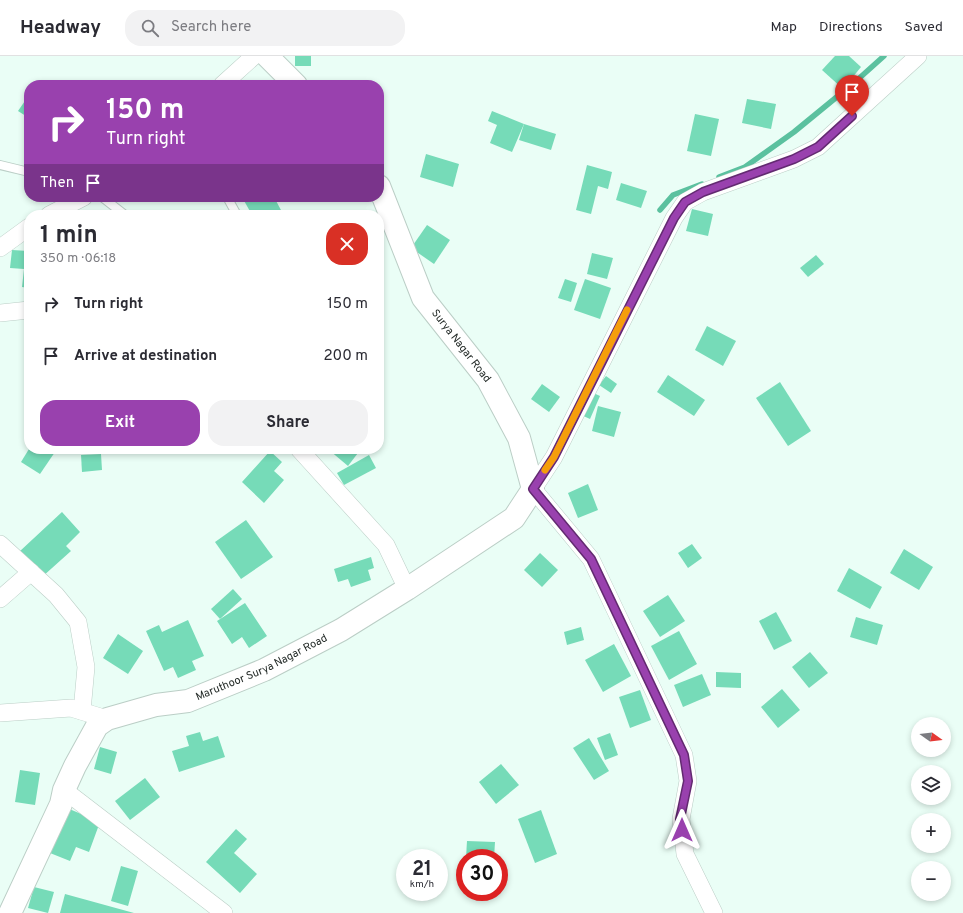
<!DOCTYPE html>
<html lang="en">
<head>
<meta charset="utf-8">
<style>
  :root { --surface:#fff; --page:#f2f2f3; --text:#2b2b33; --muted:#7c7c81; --line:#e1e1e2; --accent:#9941ae }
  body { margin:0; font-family:Overpass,sans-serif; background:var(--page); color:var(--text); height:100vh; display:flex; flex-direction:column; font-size:15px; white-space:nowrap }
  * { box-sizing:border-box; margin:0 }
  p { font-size:13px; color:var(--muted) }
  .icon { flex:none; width:22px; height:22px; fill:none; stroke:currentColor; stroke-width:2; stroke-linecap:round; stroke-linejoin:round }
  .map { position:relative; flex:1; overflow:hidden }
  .panel { position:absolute; left:24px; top:154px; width:360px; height:244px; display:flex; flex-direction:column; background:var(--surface); border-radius:16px; box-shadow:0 2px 6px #0003 }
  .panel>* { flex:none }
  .top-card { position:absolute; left:24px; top:24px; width:360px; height:122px; border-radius:16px; box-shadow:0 2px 6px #0003; background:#9941ae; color:#fff; overflow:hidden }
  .needle { width:26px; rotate:104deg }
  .tools { position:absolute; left:911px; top:661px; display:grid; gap:8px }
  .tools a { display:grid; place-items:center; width:40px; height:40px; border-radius:50%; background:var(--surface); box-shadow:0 2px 6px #0003; font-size:20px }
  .speed { position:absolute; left:396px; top:793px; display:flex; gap:8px; font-size:20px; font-weight:700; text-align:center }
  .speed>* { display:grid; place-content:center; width:52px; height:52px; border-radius:50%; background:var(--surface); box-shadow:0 2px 6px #0003; line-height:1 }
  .speed small { font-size:10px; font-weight:400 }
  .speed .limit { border:6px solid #d22; background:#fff; color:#111 }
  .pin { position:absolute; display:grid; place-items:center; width:34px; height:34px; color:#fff; margin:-41px -17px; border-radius:50% 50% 50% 0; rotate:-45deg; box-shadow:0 0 4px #0007 }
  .pin .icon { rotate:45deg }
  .me { position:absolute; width:44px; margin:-22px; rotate:0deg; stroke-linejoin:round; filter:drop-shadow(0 0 3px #0008) }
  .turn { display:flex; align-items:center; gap:14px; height:84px; padding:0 16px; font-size:18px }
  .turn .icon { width:52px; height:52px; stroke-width:2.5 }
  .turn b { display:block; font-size:28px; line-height:34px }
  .then { display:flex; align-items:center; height:38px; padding:0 16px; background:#0003; gap:8px; font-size:15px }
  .round { display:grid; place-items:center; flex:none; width:42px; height:42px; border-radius:16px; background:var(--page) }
  .overview { display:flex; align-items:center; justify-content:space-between; height:68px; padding:0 16px }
  h1 { font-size:24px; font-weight:700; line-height:30px }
  .cta { display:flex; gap:8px; margin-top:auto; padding:8px 16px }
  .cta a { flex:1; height:46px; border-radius:16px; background:var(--accent); color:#fff; font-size:16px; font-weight:700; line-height:46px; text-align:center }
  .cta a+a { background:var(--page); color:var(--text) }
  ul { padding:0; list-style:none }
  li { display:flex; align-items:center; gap:12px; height:52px; padding:0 16px }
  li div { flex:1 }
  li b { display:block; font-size:15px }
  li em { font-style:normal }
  header { display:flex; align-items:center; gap:24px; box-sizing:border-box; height:56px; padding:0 20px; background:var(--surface); border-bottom:1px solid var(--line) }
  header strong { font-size:19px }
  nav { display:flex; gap:22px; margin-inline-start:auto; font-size:14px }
  .search { width:280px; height:36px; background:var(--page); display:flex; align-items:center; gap:10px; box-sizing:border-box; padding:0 14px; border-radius:16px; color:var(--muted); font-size:15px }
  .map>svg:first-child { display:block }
</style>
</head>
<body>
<header>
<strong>Headway</strong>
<div class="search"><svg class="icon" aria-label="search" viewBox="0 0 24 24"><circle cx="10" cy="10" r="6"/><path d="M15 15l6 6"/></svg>Search here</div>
<nav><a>Map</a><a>Directions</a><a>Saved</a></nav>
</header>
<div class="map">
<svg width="963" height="857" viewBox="0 0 963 857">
  <rect width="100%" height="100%" fill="#eafef6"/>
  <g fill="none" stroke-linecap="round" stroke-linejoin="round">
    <!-- stream -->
    <g stroke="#5bc19f" stroke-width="5.5">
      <polyline points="719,121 745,111 794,76 855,26 884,0"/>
      <polyline points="660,154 673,139 702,128"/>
    </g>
  </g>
  <!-- building -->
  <g fill="#76dbb8">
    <rect x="295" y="0" width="16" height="10"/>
    <polygon points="835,0 849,0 861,11 843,33 822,14"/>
    <polygon points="39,24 47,29 36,29"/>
    <polygon points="29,39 29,62 18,55"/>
    <polygon points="747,43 776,48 771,73 742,67"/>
    <polygon points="492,55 524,68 512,96 490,87 497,69 488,65"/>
    <polygon points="695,58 719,63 711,100 687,95"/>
    <polygon points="524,68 556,78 551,94 519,84"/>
    <polygon points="426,98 459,108 453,131 420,121"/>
    <polygon points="587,109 612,116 608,133 598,130 591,158 576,154"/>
    <polygon points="621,127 647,135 641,152 616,144"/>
    <polygon points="242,141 274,141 282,156 278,159 252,159"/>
    <polygon points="692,153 713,158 708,180 686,175"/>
    <polygon points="427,169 450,184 434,208 411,192"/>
    <polygon points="12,194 29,195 29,232 22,231 24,213 10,212"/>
    <polygon points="592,197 613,202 607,223 587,218"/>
    <polygon points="816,199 824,208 808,221 800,212"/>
    <polygon points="565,223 577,227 571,246 558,242"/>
    <polygon points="585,223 611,232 600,263 574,254"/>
    <polygon points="707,270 736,285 723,310 695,294"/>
    <polygon points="668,319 705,344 694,360 657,336"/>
    <polygon points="606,320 617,328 611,337 599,329"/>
    <polygon points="780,326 811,375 788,390 756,342"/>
    <polygon points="542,328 560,341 549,356 531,343"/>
    <polygon points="589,335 600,340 590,363 579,358"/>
    <polygon points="598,350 621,356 614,381 592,375"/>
    <polygon points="29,393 57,393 40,418 21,406"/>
    <polygon points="312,393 322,393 319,398"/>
    <polygon points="330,393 361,393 348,410 329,394"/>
    <polygon points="270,395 282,406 274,415 284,424 264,447 242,426"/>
    <polygon points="101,398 102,414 82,416 81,399"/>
    <polygon points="369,399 376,412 344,429 337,417"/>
    <polygon points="588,428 598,454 578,462 568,437"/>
    <polygon points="62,456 80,476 66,490 71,495 42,521 19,496"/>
    <polygon points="246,464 273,501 241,523 215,486"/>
    <polygon points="692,488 702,502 688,512 678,497"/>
    <polygon points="904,493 933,511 919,534 890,517"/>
    <polygon points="540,497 558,514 542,531 524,514"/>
    <polygon points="371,501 374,512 368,514 371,524 351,531 348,523 338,526 334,513"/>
    <polygon points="849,512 882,531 870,553 837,535"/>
    <polygon points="233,533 242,543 220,563 211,553"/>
    <polygon points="668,539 685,565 660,581 643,555"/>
    <polygon points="245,547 267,580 249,592 242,581 232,588 217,565"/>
    <polygon points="776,556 792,585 774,594 759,565"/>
    <polygon points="856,561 883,569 877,589 850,581"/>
    <polygon points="188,564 204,600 192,605 196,614 178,622 173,611 164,615 146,575 159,569 162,576"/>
    <polygon points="581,571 584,584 567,589 564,576"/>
    <polygon points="679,575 697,608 669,624 651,590"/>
    <polygon points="118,578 143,595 128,618 103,602"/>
    <polygon points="614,588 631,620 603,636 585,604"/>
    <polygon points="810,596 828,617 809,632 792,611"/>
    <polygon points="716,616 741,617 741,632 716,631"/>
    <polygon points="702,618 711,639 683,651 674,629"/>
    <polygon points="782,633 800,654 778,672 761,651"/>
    <polygon points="640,634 651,664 630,672 619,641"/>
    <polygon points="200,676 203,685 218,680 225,701 179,716 172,695 189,690 186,680"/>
    <polygon points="610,677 618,699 605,704 597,682"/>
    <polygon points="589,682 609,715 594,724 573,692"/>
    <polygon points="100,691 117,696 111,718 94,713"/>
    <polygon points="501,708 519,729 496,748 479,726"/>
    <polygon points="20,714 40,717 35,749 15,746"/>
    <polygon points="145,722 160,741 130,764 115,745"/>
    <polygon points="67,752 100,766 89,796 76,791 70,805 50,797"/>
    <polygon points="541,754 557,798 535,807 518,763"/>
    <polygon points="236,773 247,783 234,797 257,818 240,837 206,806"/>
    <polygon points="467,785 495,786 494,802 466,802"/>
    <polygon points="121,810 138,815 128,850 111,845"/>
    <polygon points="34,831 54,836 48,857 28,852"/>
    <polygon points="65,838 134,857 60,857"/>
  </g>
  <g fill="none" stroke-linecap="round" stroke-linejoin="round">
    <!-- lane casing -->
    <g stroke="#bbcec6" stroke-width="10">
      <g id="lane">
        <polyline points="0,109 29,116"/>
        <polyline points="102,141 125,159"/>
        <polyline points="227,141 237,159"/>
      </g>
    </g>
    <!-- street casing -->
    <g stroke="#bbcec6" stroke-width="18">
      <g id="street">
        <polyline points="222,29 254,0"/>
        <polyline points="49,159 84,141"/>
        <polyline points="0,192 29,171"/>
        <polyline points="0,257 29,254"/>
        <polyline points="299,393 386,489 407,533"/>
        <polyline points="0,488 56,539 78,566 86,611 82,655"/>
        <polyline points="0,543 31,516"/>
        <polyline points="0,657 71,652 107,663"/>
        <polyline points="64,734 224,857"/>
        <polyline points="714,857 685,798 681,763 688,725 684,699 591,503 533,433 554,401 674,162 685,146 703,136 794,103 818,91 918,0"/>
      </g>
    </g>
    <!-- secondary casing -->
    <g stroke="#bbcec6" stroke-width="24">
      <g id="secondary">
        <polyline points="267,0 296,29"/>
        <path id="s1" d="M10,857L61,748L64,734L75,710L97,670L107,663L156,649L188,645L264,614L341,574L407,533L514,462L533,433L519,382L488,324L423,242L379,130"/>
      </g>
    </g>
    <!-- lane -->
    <use href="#lane" stroke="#fff" stroke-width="8"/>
    <!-- street -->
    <use href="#street" stroke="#fff" stroke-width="17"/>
    <!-- secondary -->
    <use href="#secondary" stroke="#fff" stroke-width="22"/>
  </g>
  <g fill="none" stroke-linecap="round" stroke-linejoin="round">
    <!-- route casing -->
    <g stroke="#632a71" stroke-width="10">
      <polyline id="route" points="682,774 680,763 688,725 684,699 591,503 533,433 554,401 674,162 685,146 703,136 794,103 818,91 852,60"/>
    </g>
    <!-- route -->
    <use href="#route" stroke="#9941ae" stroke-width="7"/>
    <!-- slow -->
    <polyline stroke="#f59e0b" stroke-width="7" points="545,414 554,401 627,254"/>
  </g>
  <g text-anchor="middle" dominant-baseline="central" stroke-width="4" stroke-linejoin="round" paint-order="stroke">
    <!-- street labels -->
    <g font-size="11" fill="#242b28" stroke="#fff">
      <text transform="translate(461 290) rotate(52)">Surya Nagar Road</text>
      <text stroke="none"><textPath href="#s1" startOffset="383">Maruthoor Surya Nagar Road</textPath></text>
    </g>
  </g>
</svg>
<div class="tools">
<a><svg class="needle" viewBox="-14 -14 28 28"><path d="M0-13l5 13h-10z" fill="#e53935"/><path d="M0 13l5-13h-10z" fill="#7c7c81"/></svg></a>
<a><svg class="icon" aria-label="layers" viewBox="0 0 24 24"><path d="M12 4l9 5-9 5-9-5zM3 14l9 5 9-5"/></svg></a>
<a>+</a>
<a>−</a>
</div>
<div class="speed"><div>21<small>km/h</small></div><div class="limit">30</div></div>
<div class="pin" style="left:852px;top:60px;background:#d93025"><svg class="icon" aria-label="arrive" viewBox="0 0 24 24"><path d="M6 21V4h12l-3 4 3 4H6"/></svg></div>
<svg class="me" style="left:682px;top:774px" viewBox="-20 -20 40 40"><path d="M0-17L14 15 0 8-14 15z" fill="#9941ae" stroke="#fff" stroke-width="4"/></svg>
<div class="top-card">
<div class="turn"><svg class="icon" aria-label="right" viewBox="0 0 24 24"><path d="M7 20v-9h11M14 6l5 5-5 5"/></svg><div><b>150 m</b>Turn right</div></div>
<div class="then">Then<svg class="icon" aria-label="arrive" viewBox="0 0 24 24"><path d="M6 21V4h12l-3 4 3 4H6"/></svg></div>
</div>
<section class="panel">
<div class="overview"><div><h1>1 min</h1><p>350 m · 06:18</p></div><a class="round" style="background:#d93025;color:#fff"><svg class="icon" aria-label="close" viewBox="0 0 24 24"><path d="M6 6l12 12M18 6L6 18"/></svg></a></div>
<ul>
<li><svg class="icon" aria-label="right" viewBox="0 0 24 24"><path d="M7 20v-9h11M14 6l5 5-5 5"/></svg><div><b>Turn right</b></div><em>150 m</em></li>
<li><svg class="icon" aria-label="arrive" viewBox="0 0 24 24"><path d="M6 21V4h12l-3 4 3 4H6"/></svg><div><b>Arrive at destination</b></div><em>200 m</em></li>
</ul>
<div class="cta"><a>Exit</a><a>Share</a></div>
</section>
</div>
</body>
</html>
